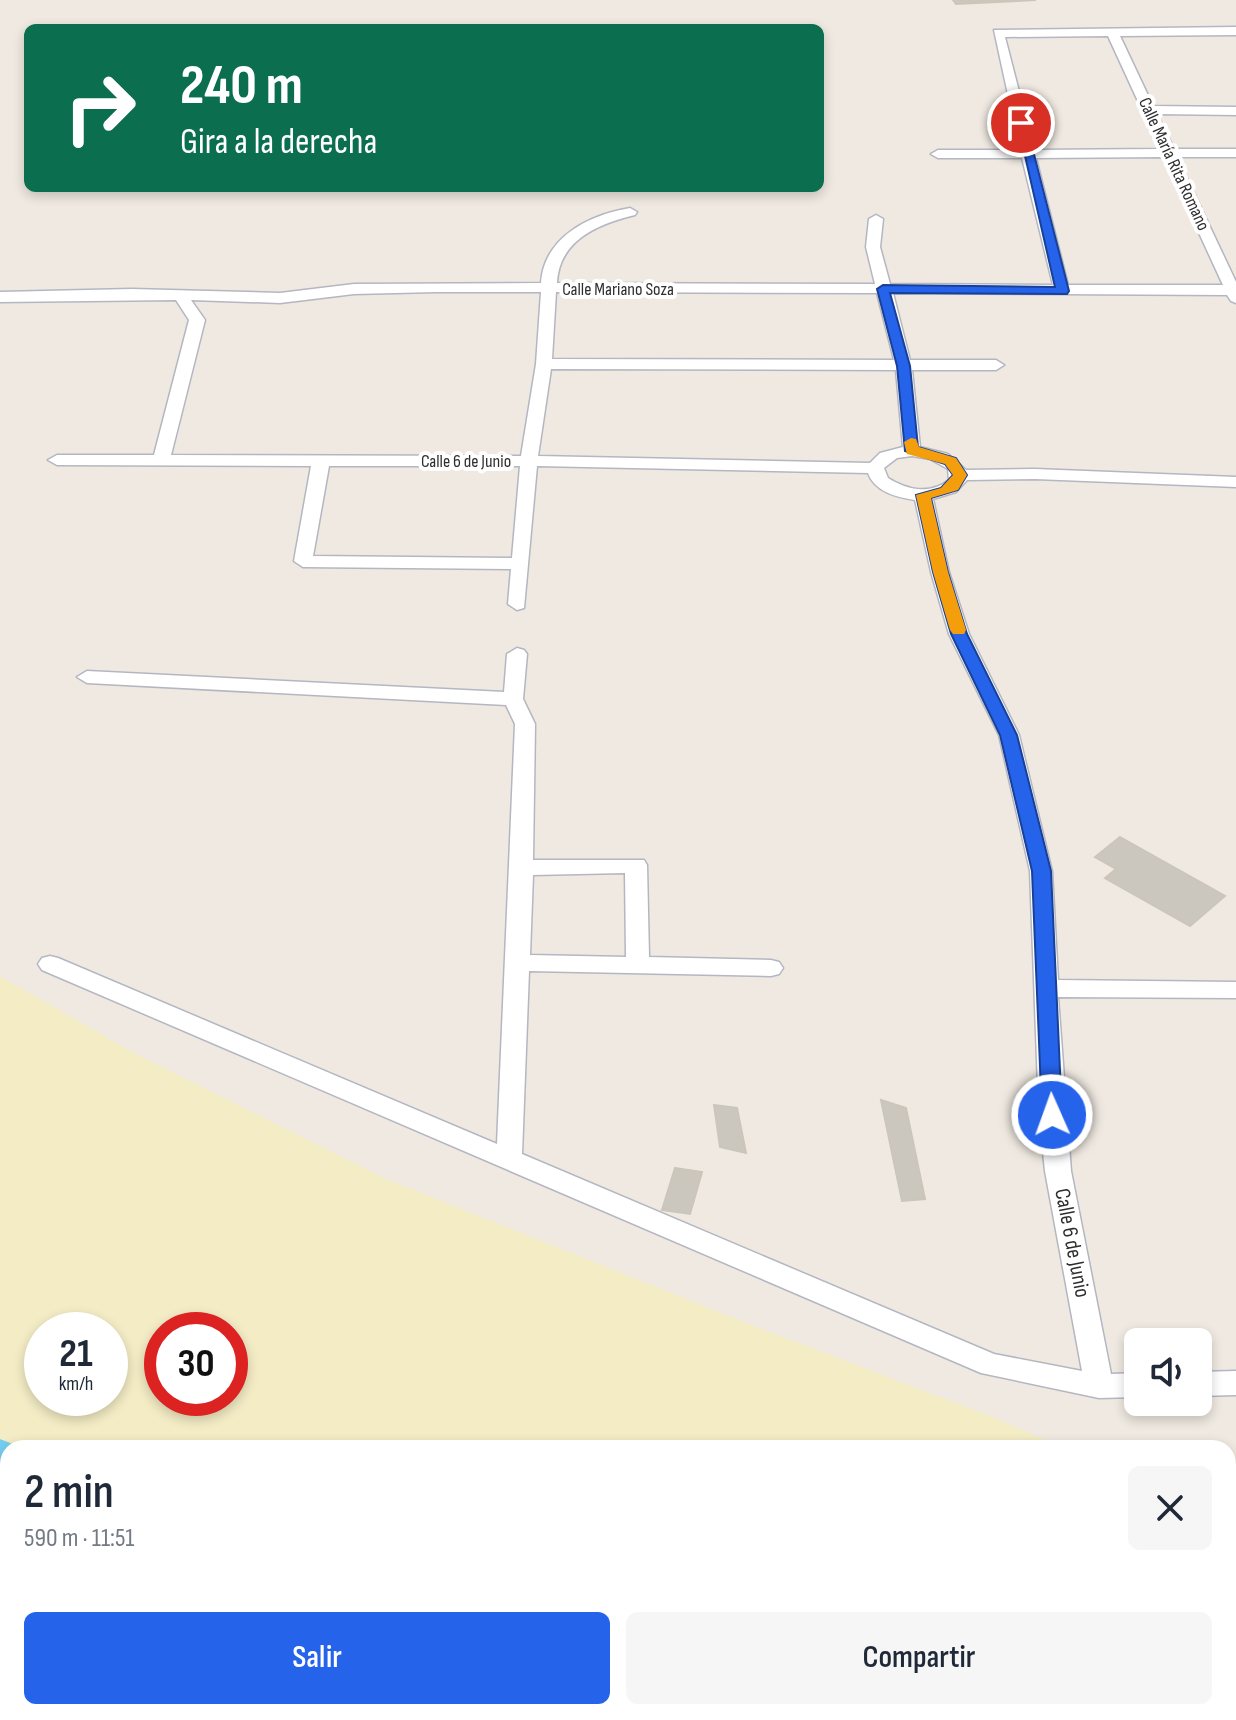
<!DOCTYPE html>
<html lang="es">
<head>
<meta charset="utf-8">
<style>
  :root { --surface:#fff; --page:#f6f6f7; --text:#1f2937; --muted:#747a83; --accent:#2563eb }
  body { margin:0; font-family:"Sofia Sans Condensed",sans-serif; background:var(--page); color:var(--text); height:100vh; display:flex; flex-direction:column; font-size:30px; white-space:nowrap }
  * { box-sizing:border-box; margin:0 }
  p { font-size:26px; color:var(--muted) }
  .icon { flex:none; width:44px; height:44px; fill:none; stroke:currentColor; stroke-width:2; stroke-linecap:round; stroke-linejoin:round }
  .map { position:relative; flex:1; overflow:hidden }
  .sheet { position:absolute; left:0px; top:1440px; width:1236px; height:280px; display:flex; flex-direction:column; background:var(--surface); border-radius:24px 24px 0 0; box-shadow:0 4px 12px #0003 }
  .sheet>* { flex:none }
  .guide { position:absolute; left:24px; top:24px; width:800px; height:168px; border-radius:12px; box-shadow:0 4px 12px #0003; background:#0b6e4f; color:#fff; overflow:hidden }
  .buttons { position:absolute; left:1124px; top:1328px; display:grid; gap:16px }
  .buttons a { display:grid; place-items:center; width:88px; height:88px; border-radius:12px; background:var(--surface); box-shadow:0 4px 12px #0003; font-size:40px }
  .speed { position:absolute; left:24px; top:1312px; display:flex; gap:16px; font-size:40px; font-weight:700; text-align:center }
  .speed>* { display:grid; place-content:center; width:104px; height:104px; border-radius:50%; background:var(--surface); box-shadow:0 4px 12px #0003; line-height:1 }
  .speed small { font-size:20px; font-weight:400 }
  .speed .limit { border:12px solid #d22; background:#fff; color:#111 }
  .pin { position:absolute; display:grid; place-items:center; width:68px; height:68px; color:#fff; margin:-34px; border:4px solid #fff; border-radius:50%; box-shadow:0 2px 8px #0007 }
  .me { position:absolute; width:88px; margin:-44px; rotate:358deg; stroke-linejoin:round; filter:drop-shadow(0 0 6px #0008) }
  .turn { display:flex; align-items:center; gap:28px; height:168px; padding:0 24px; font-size:36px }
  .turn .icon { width:104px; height:104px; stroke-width:2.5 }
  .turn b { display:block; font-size:56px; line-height:68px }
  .round { display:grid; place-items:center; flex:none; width:84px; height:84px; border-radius:12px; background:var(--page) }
  .head { display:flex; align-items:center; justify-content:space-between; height:136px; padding:0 24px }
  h1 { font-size:48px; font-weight:600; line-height:60px }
  .action { display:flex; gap:16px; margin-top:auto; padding:16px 24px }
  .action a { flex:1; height:92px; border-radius:12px; background:var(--accent); color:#fff; font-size:32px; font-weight:600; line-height:92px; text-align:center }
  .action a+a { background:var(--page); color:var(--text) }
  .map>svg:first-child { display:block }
</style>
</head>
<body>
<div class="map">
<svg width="1236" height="1720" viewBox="0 0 1236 1720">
  <rect width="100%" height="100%" fill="#efe9e1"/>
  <!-- sand -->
  <path fill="#f3ecc5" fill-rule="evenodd" d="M0,976L134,1053L384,1178L754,1326L998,1419L1063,1448H8V1712H1228V1516L1236,1518V1720H0ZM42,1330H110V1398H42ZM162,1330H230V1398H162Z"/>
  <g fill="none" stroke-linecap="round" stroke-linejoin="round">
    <!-- river -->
    <g fill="#75cff0" fill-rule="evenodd">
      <polygon points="0,1439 23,1448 8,1448 8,1503 0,1500"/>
      <polygon points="590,1712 704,1712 708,1720 593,1720"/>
    </g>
  </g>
  <!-- building -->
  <g fill="#cbc7bf" stroke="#cbc5ba" stroke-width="2">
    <polygon points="953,0 1036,0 956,4"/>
    <polygon points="1120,837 1225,896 1190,926 1105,878 1116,869 1095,857"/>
    <polygon points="881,1100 906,1108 925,1199 902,1201"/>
    <polygon points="714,1105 737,1108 746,1153 720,1147"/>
    <polygon points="675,1168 702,1172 690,1214 662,1210"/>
  </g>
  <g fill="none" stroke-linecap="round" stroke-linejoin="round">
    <!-- minor casing -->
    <g stroke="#b4b7c1" stroke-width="3">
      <g id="minor">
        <path d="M1236,27V35L1120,36L1153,106L1236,107V115L1157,114L1174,149H1236V157H1177L1236,282V303L1231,301L1227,295L893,293L910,360H996L1004,365L996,370H912L920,447L948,454L966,470L1035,469L1236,477V487L1035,479L967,480L956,492L933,499L949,572L969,634L1019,735L1052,871L1058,980L1236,982V998L1058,997L1071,1171L1111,1374L1138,1373V1397L1099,1398L981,1373L42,970L38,964L42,958L50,956L58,958L497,1144L515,724L506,705L87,683L77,677L87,671L504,692L507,654L517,648L524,650L527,654L523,699L535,724L533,860H644L647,865L649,957L771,960L779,962L783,968L779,974L771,976L529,971L522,1154L994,1354L1082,1371L1045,1171L1039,1115L1030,871L999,735L949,634L931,572L915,500C896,497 875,492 868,473L537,466L524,608L517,610L508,604L511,569L303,567L294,561L311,466L57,465L48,460L57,455H154L189,320L176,300L0,302V292L132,289L280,293L354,284L541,283C544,237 589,215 630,208L637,212L635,215C598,224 559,240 557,283L875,284L866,247L869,219L876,215L883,219L880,247L890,284L1053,285L1022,158H938L931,154L938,150H1020L994,30ZM1108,36L1160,149L1034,150L1005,37ZM1164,157L1223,285H1068L1036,158ZM436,292H541L536,364L521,456L171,455L205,320L191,300L280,303L354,294ZM556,292L877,293L894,360L552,359ZM551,369L896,370L903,447L880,453L870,463L538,456ZM912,456L930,459L948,469L949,480C930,495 907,490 888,478L884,468L897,458ZM329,466H520L512,558L313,556ZM625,873L626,957L530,955L533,875Z"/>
        <polygon points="1236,1371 1236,1395 1198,1396 1198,1372"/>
      </g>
    </g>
    <!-- minor -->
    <use href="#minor" fill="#fff" fill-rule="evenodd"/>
  </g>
  <!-- route -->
  <polygon fill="#2563eb" stroke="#184099" stroke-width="2" points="1017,121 1026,123 1069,291 1067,294 890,293 910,366 918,447 956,458 967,475 958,490 931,498 948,572 967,634 1017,735 1051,871 1062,1115 1059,1121 1045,1121 1042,1115 1032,871 1000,735 951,634 933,572 916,495 941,488 953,475 945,464 905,451 897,366 877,289 883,285 1055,287"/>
  <!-- slow -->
  <polygon fill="#f59e0b" points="911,438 916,439 919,447 956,458 967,475 958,490 931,498 948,572 966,630 964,634 953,634 950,630 933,572 916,495 941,488 953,475 945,464 907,454 904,442"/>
  <g text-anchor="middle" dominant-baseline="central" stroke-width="8" stroke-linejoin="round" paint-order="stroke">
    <!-- far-street labels -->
    <g font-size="18" fill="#2e2e2e" stroke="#fff">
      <text transform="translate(1174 164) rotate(65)">Calle María Rita Romano</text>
      <text x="618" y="289">Calle Mariano Soza</text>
      <text x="466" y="461">Calle 6 de Junio</text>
    </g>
    <!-- street labels -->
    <g font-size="22" fill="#2e2e2e" stroke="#fff">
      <text transform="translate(1072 1243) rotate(79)">Calle 6 de Junio</text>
    </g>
  </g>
</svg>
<div class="buttons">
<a><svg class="icon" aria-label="sound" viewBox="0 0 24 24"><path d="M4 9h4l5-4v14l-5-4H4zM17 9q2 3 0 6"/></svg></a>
</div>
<div class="speed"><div>21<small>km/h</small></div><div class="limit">30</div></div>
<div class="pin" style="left:1021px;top:123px;background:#d93025"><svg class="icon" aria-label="arrive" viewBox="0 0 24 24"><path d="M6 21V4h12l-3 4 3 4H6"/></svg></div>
<svg class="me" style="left:1052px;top:1115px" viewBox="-20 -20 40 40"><circle r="17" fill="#2563eb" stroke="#fff" stroke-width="3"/><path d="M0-11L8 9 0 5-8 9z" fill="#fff"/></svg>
<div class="guide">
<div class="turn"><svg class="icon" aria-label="right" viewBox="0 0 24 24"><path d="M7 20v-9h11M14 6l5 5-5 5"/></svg><div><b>240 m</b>Gira a la derecha</div></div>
</div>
<section class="sheet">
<div class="head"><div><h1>2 min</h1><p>590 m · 11:51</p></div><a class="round"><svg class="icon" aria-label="close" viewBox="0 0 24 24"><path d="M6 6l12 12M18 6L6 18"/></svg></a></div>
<div class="action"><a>Salir</a><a>Compartir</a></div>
</section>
</div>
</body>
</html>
